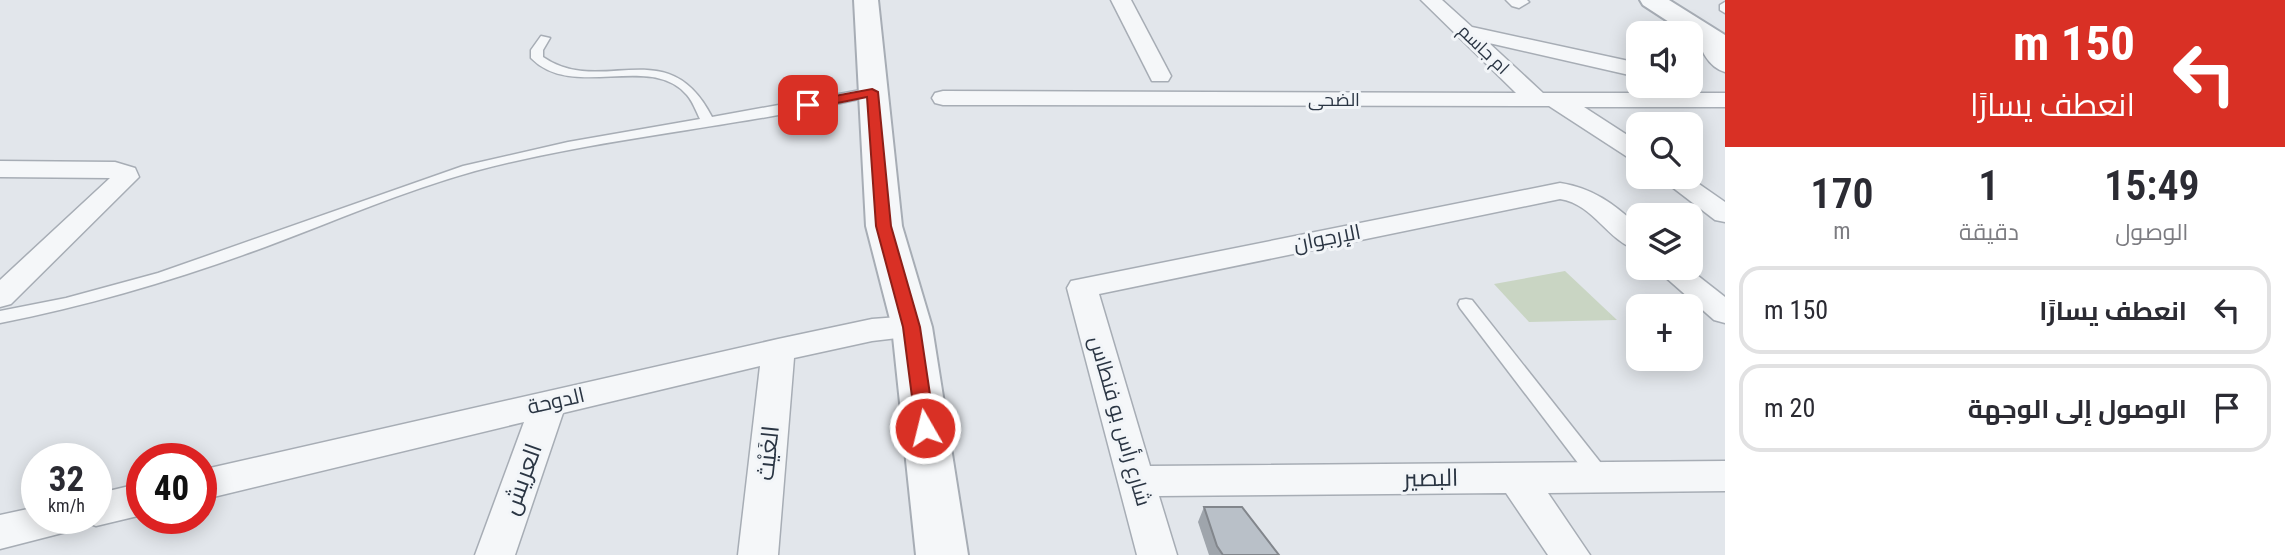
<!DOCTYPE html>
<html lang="ar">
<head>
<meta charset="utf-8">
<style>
  :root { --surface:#fff; --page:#f7f7f7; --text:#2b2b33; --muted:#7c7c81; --line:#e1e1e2 }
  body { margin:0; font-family:"Roboto Condensed",Cairo,sans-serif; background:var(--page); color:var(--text); direction:rtl; height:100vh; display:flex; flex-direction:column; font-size:26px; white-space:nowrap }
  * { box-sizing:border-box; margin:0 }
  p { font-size:23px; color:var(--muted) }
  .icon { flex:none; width:38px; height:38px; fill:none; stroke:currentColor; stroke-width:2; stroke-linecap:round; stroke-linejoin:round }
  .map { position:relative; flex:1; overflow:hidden; direction:ltr }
  .panel { display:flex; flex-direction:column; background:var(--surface); width:560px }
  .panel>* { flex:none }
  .top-card { background:#d93025; color:#fff; overflow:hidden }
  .controls { position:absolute; left:1626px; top:21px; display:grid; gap:14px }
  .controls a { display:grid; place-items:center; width:77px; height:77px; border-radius:14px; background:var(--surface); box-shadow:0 4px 18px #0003; font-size:35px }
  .speed { position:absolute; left:21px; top:443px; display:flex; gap:14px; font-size:35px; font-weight:700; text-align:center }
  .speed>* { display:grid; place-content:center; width:91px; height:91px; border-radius:50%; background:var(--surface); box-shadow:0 4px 18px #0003; line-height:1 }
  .speed small { font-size:18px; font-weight:400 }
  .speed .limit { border:10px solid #d22; background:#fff; color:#111 }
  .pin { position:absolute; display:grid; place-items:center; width:60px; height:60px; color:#fff; margin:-30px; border-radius:14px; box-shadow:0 4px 10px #0006 }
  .me { position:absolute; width:77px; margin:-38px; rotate:352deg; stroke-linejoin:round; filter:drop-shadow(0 0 5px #0008) }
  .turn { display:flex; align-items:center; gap:24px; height:147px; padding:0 35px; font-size:32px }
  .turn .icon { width:91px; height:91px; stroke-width:2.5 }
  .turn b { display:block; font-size:49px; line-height:60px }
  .eta { display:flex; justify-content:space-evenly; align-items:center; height:119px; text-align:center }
  .eta b { font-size:42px; font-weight:600; line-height:49px }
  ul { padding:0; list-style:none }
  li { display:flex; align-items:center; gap:21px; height:88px; margin:0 14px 10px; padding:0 21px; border:4px solid var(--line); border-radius:21px }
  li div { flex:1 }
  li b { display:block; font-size:26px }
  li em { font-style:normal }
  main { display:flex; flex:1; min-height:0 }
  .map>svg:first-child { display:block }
</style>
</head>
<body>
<main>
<section class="panel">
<div class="top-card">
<div class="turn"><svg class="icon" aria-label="left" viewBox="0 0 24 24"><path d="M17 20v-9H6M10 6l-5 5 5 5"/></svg><div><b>150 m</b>انعطف يسارًا</div></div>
</div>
<div class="eta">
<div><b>15:49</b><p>الوصول</p></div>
<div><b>1</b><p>دقيقة</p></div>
<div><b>170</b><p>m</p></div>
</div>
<ul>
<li><svg class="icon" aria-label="left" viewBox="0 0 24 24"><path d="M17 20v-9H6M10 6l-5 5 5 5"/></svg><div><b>انعطف يسارًا</b></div><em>150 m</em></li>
<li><svg class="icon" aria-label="arrive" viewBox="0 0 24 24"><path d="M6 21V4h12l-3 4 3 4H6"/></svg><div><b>الوصول إلى الوجهة</b></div><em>20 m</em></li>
</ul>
</section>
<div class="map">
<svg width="1725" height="555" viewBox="0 0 1725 555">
  <rect width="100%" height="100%" fill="#e2e6eb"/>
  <!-- green -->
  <polygon fill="#c9d5c3" points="1565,271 1617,320 1529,322 1494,284"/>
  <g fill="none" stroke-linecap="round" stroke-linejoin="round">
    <!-- service casing -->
    <g stroke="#a7adb5" stroke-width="3">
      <g id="service">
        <polygon points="1725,2 1725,13 1720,10 1720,5"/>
        <path d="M541,36L550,38L543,50V57C602,98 668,30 712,117L872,88L878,92L876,95C744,127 607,136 475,171C403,191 335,221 265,247C179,279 91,305 0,323V311L66,298L158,273L463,166L568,142L700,119C696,111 693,102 687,95C650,52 573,101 531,58V50Z"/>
        <polygon points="1466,299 1472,300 1608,472 1611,478 1608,484 1601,486 1594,484 1460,308 1458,304 1460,300"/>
      </g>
    </g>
    <!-- minor casing -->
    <g stroke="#a7adb5" stroke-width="3">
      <g id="minor">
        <polygon points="1111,0 1131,0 1171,76 1168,81 1152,81"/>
        <polygon points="1421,0 1442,0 1472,27 1638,63 1638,77 1489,43 1543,93 1725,93 1725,107 1584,107 1638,142 1638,161 1629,158 1549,106 943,105 935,103 932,98 935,93 943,91 1516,93"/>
        <polygon points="1506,0 1527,0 1529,2 1519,8 1512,6"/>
        <path d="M1710,31L1717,33C1722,39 1720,45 1725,51V72C1710,68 1695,47 1703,33Z"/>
        <polygon points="0,161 115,162 135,168 139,177 11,304 0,307 0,280 110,178 0,177"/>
        <polygon points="1659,177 1689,177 1725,202 1725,222 1715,220"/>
        <path d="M1560,183C1593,188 1614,204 1638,226V250C1608,242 1594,204 1560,199L1099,294L1150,466L1725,461V491L1548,493L1590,555H1548L1506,493L1159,496L1177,555H1137L1067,288L1071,281Z"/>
        <polygon points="1655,268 1688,268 1725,297 1725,323 1714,320"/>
        <polygon points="912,316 923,319 928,327 923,335 872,341 794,358 778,555 738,555 760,366 563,413 515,555 475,555 524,422 201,500 201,470 778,339 872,319"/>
        <polygon points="142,483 142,515 96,526 82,521 81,518 96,518 96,494"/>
        <polygon points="37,507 37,518 79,518 74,530 0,549 0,515"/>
      </g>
    </g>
    <!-- tertiary casing -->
    <g stroke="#a7adb5" stroke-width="4">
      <g id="tertiary">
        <polygon points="854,0 878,0 902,226 932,327 968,555 916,555 892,327 866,226"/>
        <polygon points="1640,0 1669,0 1725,35 1725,55 1715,53 1690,36 1690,33 1686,33 1643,5"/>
      </g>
    </g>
    <!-- service -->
    <use href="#service" fill="#f5f7f9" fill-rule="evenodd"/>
    <!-- minor -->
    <use href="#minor" fill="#f5f7f9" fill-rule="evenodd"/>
    <!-- tertiary -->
    <use href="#tertiary" fill="#f5f7f9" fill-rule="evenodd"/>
  </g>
  <!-- wall -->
  <polygon fill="#9fa5ac" points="1204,507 1279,555 1209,555 1198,522"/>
  <!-- building -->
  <polygon fill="#b9c0c8" stroke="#82868c" stroke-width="2" points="1204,507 1242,507 1279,555 1223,555 1217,546"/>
  <!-- route -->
  <polygon fill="#d93025" stroke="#8d1f18" stroke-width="2" points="872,89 878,92 891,226 920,327 935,428 932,433 925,435 919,433 916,428 903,327 876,226 867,97 808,109 802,105 808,101"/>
  <g text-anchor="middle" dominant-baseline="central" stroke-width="6" stroke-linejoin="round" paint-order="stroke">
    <!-- far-street labels -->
    <g font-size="18" fill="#2a3543" stroke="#f2f5f8">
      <text transform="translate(1484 49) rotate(44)">ام جاسم</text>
      <text x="1334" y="99">الضحى</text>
    </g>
    <!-- street labels -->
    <g font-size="21" fill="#2a3543" stroke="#f2f5f8">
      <text transform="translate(1327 238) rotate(-11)">الإرجوان</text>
      <text transform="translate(556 401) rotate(-13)">الدوحة</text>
      <text transform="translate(1120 421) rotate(74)">شارع رأس بو فنطاس</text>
    </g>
    <!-- near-street labels -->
    <g font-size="24" fill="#2a3543" stroke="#f2f5f8">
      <text transform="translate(768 453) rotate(-84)">الغَيْث</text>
      <text transform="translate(1431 478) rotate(-1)">البصير</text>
      <text transform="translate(522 479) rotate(-70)">العريش</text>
    </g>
  </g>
</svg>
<div class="controls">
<a><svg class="icon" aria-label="sound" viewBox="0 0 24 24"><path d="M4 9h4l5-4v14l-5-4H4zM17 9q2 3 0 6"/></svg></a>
<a><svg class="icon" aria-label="search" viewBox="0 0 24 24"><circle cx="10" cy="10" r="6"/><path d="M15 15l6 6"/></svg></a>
<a><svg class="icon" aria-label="layers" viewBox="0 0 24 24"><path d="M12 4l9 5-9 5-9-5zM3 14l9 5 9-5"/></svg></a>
<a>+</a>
</div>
<div class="speed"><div>32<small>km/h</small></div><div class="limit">40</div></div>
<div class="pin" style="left:808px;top:105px;background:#d93025"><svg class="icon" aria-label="arrive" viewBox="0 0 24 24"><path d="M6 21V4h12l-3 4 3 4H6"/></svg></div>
<svg class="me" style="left:925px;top:428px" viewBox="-20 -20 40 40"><circle r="17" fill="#d93025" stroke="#fff" stroke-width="3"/><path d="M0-11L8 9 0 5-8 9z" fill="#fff"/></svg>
</div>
</main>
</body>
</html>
